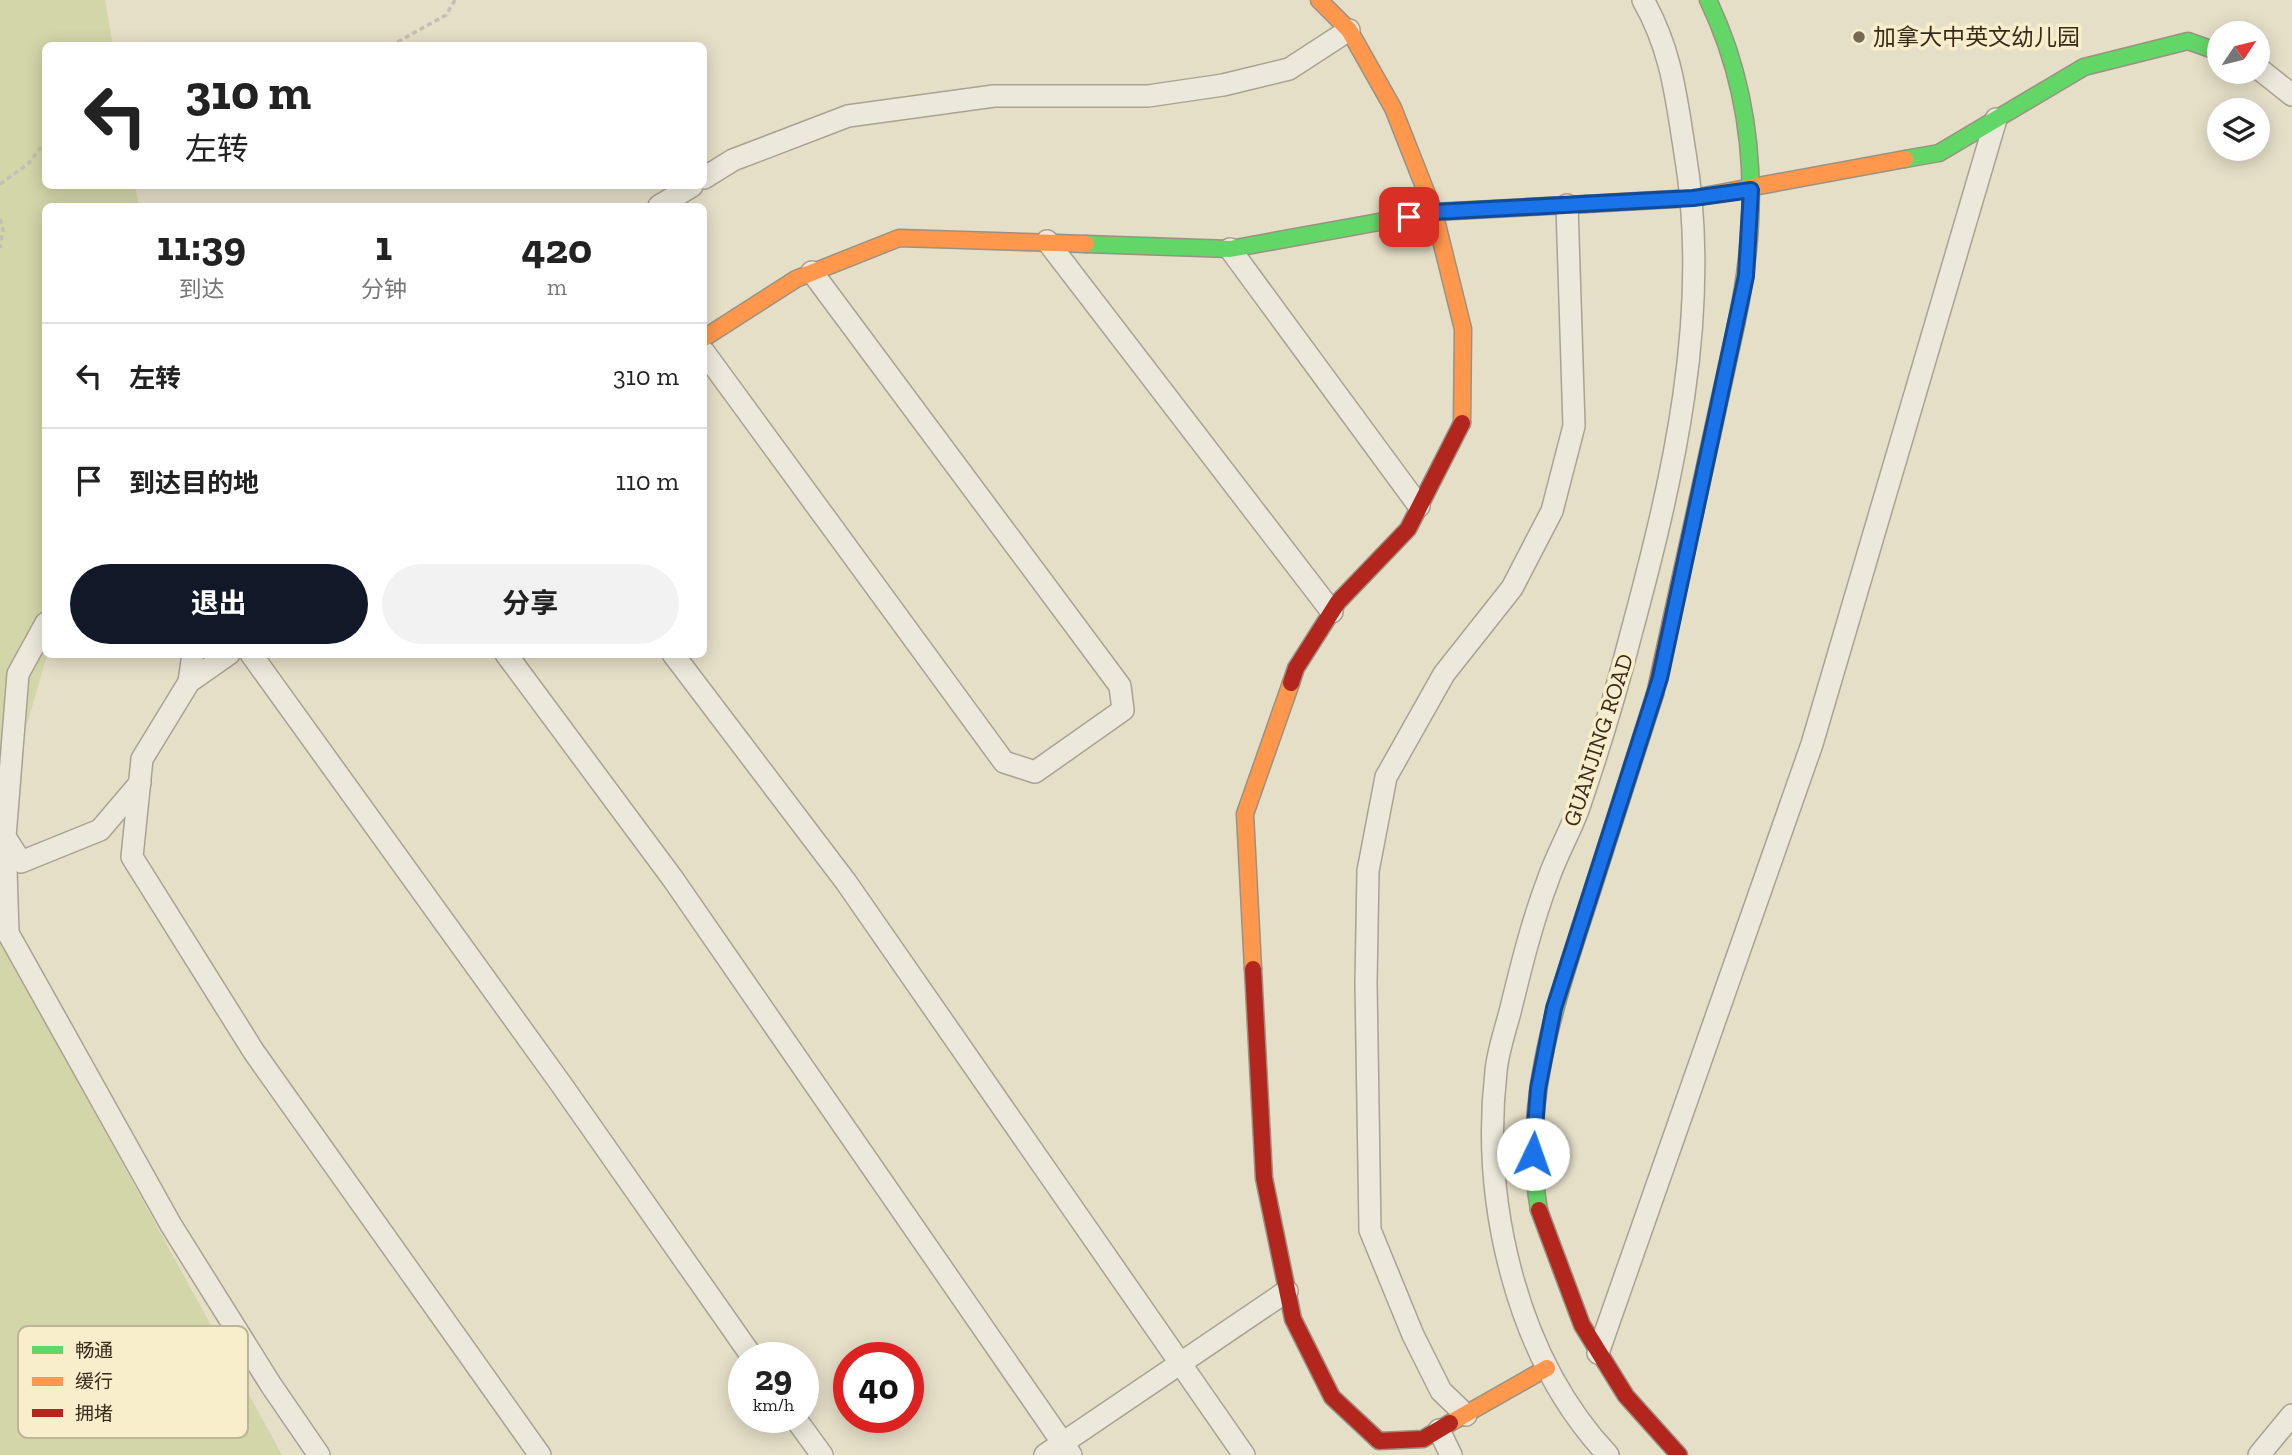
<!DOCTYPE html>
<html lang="zh">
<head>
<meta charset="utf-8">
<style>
  :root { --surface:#fff; --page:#f2f2f2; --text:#222; --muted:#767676; --line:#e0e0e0; --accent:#111827 }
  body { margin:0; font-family:"Zilla Slab","Noto Sans SC",serif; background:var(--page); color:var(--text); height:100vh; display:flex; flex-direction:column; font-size:26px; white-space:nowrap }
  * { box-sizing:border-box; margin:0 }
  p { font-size:23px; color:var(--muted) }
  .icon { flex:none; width:38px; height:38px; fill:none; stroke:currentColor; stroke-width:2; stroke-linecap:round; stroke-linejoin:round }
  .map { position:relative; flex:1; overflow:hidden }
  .panel { position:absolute; left:42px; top:203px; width:665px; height:455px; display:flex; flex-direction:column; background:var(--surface); border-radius:10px; box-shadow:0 4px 18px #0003 }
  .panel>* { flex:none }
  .banner { position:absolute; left:42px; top:42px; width:665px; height:147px; border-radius:10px; box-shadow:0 4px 18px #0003; background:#fff; color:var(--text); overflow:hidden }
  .needle { width:46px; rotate:55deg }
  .tools { position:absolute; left:2207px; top:21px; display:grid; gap:14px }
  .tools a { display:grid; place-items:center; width:63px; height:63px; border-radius:50%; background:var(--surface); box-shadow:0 4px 18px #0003; font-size:35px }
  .speed { position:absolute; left:728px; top:1342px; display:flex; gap:14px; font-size:35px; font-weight:700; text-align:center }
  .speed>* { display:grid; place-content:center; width:91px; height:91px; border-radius:50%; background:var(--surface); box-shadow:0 4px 18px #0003; line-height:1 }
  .speed small { font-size:18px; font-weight:400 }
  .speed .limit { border:10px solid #d22; background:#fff; color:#111 }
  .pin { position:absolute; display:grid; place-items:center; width:60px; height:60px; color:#fff; margin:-30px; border-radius:14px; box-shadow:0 4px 10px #0006 }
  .me { position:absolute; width:77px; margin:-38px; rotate:3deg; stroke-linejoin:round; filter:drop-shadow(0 0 5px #0008) }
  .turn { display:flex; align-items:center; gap:24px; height:147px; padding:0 28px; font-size:32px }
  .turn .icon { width:91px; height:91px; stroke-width:2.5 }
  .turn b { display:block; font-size:49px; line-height:60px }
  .eta { display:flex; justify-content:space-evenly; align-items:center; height:119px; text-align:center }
  .eta b { font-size:42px; font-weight:700; line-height:49px }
  .primary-button { display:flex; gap:14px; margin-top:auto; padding:14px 28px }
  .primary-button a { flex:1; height:80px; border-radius:42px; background:var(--accent); color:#fff; font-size:28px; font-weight:700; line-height:80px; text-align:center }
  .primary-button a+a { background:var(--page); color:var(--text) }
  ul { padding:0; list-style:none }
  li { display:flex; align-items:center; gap:21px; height:105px; padding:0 28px; border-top:2px solid var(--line) }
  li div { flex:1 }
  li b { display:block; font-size:26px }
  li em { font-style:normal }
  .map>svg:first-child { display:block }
</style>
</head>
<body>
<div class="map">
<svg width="2292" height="1455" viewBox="0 0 2292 1455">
  <rect width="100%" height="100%" fill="#e5dfc8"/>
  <!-- green -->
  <g fill="#d3d6a9">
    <polygon points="0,0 105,0 113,45 46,46 46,186 135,186 139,206 46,206 47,655 0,818"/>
    <polygon points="0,940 282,1455 0,1455"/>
  </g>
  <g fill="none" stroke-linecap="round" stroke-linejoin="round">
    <!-- street casing -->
    <g stroke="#a9a292" stroke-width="24">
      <g id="street">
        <polyline points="2258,68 2292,95"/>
        <polyline points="704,178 733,160 848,116 994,96 1148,96 1223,85 1289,69 1349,30"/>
        <polyline points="659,206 692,186"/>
        <polyline points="1047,241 1332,612"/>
        <polyline points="1230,249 1419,506"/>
        <polyline points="704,352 1004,762 1035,772 1123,710 1120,686 812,272"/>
        <polyline points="46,623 18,674 5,837 21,862 100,830 140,783"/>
        <polyline points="229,654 189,682 142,759 132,857 254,1052 540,1455"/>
        <polyline points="251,654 561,1084 753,1358"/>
        <polyline points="506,654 673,879 1071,1455"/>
        <polyline points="673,654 846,882 1244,1455"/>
        <polyline points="189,682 193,654"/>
        <polyline points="5,837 8,933 171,1225 271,1385 319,1455"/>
        <polyline points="1598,1353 1812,744 1996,119"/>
        <polyline points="1466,1415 1441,1391 1413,1335 1370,1230 1366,983 1368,871 1386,777 1444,674 1512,588 1552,511 1574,426 1567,205"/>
        <polyline points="795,1418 822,1455"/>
        <polyline points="1439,1430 1451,1455"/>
        <polyline points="1045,1455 1287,1291"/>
        <path d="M1608,1455C1516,1357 1481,1202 1496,1071C1498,1051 1505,1031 1510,1012C1521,967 1532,922 1548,880C1556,856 1569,834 1578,810C1598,752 1616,693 1631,634C1673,479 1712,313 1685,153C1676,97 1672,51 1643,0"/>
        <polyline points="2259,1455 2292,1415"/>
      </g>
    </g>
    <!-- fast casing -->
    <g stroke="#999282" stroke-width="19">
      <g id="fast">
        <path d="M1708,0C1758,104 1760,214 1736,325"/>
        <polyline points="1905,159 1939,153 2084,67 2188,41 2219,52"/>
        <polyline points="1086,244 1230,249 1434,212 1586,204"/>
        <path d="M1539,1210C1520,1103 1557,999 1590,897C1611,830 1633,762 1655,694"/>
      </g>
    </g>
    <!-- slow casing -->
    <g stroke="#999282" stroke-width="19">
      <g id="slow">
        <polyline points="1319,0 1349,30 1393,108 1434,212 1463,329 1462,423"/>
        <polyline points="1586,204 1693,198 1905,159"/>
        <polyline points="704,338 796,279 899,238 1086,244"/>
        <polyline points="1253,969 1245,814 1291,683"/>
        <polyline points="1450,1423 1547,1368"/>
      </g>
    </g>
    <!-- jam casing -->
    <g stroke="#999282" stroke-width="19">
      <g id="jam">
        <polyline points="1291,683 1296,668 1338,602 1408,529 1462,423"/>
        <polyline points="1655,694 1736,325"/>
        <polyline points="1253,969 1264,1178 1293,1319 1332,1397 1379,1441 1423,1439 1450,1423"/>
        <polyline points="1539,1210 1582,1325 1626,1396 1679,1455"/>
      </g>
    </g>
    <!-- path -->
    <g stroke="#c4bfb2" stroke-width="3.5" stroke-dasharray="5 3.5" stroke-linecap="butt">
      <polyline points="390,46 446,15 455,0"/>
      <polyline points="0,184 28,164 46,141"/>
      <polyline points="0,219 3,229 0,248"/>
    </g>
    <!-- street -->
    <use href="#street" stroke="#ece8db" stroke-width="21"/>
    <!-- fast -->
    <use href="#fast" stroke="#63d668" stroke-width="16"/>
    <!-- slow -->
    <use href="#slow" stroke="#ff974d" stroke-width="16"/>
    <!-- jam -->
    <use href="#jam" stroke="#b3261e" stroke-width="16"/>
  </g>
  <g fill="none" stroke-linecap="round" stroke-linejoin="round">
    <!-- route casing -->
    <g stroke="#114b97" stroke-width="18">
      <polyline id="route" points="1409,217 1434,212 1693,198 1751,190 1746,276 1660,678 1554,1008 1538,1089 1533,1154"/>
    </g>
    <!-- route -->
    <use href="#route" stroke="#1a73e8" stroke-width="12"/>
  </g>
  <!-- markers -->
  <circle fill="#756a58" stroke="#f8eecc" stroke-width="2.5" cx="1859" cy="37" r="7"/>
  <g text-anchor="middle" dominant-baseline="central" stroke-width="7" stroke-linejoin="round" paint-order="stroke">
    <!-- poi labels -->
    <g font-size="23" fill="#382b1b" stroke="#f8eecc" text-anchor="start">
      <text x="1873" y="37">加拿大中英文幼儿园</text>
    </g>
    <!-- street labels -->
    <g font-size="23" fill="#382b1b" stroke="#f8eecc">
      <text transform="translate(1598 740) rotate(-72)">GUANJING ROAD</text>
    </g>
  </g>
  <!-- legend -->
  <rect x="18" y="1326" width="230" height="112" rx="10" fill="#f8eecc" stroke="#beb497" stroke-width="2"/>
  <rect x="32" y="1346" width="31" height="8" fill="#63d668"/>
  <rect x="32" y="1377" width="31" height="9" fill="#ff974d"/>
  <rect x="32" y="1409" width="31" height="8" fill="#b3261e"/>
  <g font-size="19" fill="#382b1b">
    <text x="75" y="1357">畅通</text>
    <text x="75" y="1388">缓行</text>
    <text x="75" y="1420">拥堵</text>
  </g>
</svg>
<div class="tools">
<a><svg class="needle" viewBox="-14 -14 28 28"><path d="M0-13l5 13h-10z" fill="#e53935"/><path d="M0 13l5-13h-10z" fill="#767676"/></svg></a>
<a><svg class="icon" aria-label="layers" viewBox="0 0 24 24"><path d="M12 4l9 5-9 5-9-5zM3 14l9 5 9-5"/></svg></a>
</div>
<div class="speed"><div>29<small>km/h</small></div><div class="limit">40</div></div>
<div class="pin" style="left:1409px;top:217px;background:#d93025"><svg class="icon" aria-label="arrive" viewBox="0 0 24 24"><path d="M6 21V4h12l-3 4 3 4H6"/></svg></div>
<svg class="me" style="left:1533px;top:1154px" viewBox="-20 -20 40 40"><circle r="19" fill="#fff"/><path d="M0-13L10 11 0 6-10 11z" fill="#1a73e8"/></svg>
<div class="banner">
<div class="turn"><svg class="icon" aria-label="left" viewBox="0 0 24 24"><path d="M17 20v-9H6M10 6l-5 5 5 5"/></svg><div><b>310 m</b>左转</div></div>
</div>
<section class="panel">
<div class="eta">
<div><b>11:39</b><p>到达</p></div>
<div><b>1</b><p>分钟</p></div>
<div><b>420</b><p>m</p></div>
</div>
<ul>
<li><svg class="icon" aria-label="left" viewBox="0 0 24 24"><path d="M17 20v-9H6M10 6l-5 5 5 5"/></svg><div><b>左转</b></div><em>310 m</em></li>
<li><svg class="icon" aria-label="arrive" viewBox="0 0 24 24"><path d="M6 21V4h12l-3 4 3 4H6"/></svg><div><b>到达目的地</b></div><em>110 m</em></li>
</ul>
<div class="primary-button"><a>退出</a><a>分享</a></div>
</section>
</div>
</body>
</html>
